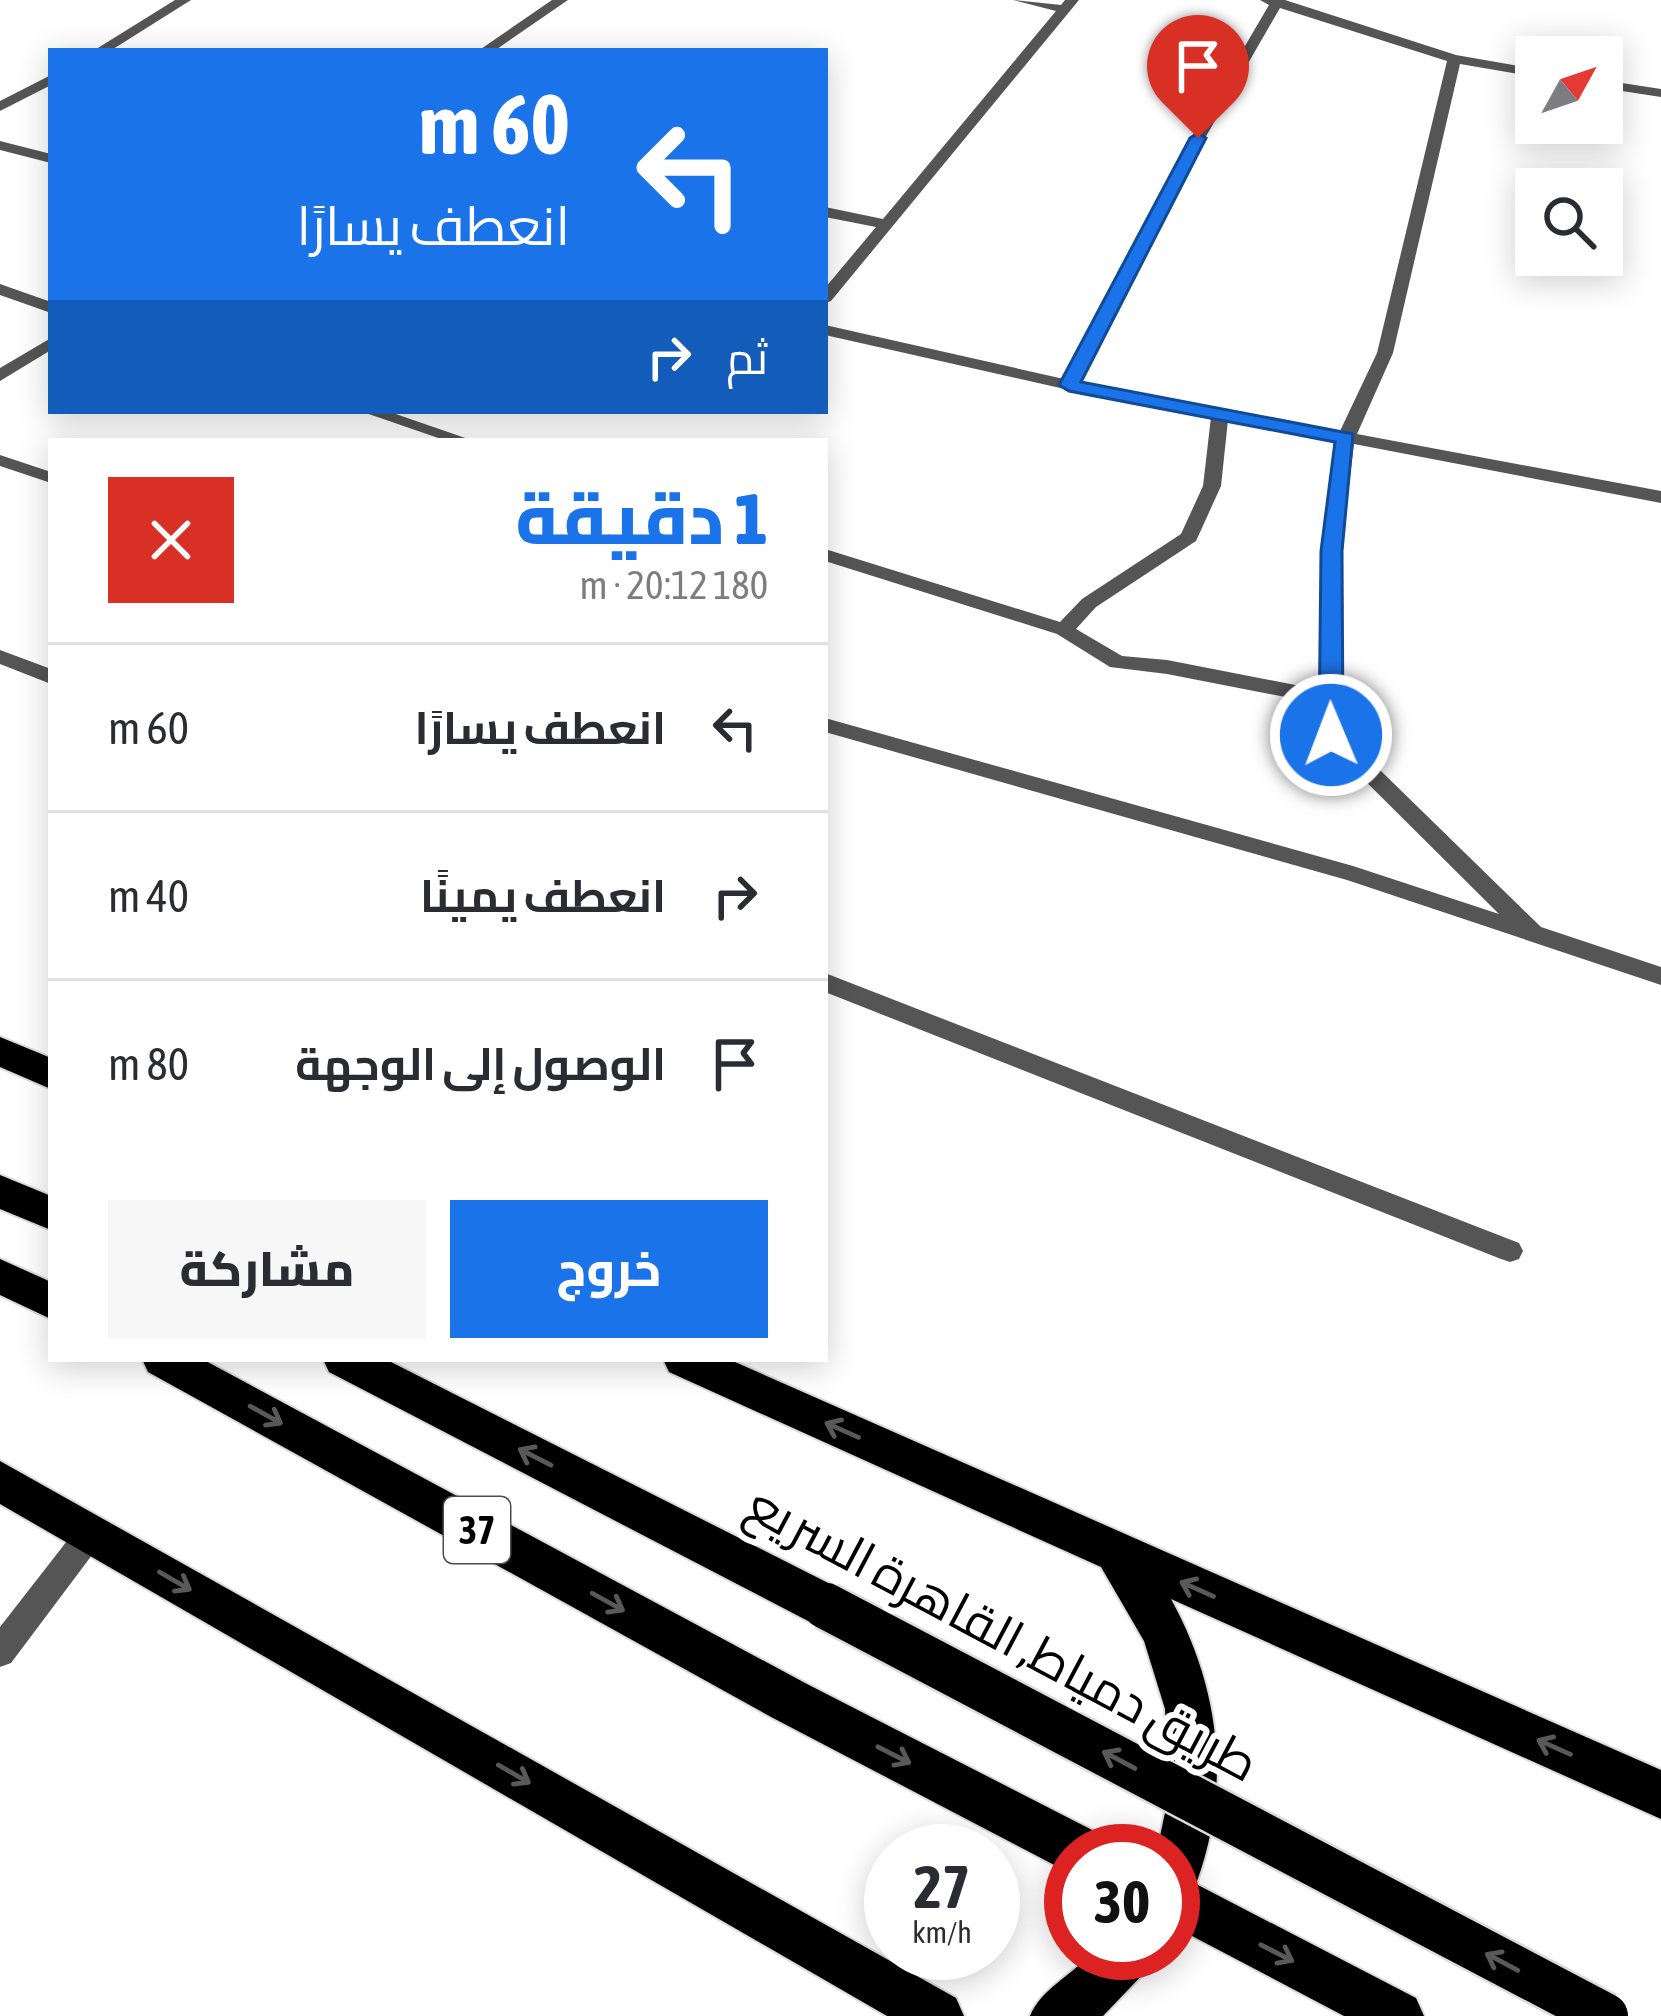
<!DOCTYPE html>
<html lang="ar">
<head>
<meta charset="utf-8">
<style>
  :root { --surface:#fff; --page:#f7f7f7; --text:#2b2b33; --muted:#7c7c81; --line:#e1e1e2; --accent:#1a73e8 }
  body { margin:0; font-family:"Asap Condensed",Cairo,sans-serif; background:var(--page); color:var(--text); direction:rtl; height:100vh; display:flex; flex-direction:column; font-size:45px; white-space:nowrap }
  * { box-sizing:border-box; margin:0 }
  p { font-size:39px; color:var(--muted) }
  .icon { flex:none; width:66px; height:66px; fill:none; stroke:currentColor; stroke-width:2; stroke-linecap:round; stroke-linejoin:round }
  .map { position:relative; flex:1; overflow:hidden; direction:ltr }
  .details { position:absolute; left:48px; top:438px; width:780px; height:924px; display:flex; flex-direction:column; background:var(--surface); border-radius:0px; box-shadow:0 6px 30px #0003; direction:rtl }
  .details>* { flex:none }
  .banner { position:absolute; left:48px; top:48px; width:780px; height:366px; border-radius:0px; box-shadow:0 6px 30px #0003; direction:rtl; background:#1a73e8; color:#fff; overflow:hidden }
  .needle { width:78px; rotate:50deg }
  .buttons { position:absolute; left:1515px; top:36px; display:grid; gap:24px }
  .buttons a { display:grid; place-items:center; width:108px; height:108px; border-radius:0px; background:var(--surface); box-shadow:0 6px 30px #0003; font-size:60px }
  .speed { position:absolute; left:864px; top:1824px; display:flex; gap:24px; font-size:60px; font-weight:700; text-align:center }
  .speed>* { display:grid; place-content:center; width:156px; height:156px; border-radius:50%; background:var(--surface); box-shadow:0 6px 30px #0003; line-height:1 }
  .speed small { font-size:30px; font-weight:400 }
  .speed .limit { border:18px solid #d22; background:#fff; color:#111 }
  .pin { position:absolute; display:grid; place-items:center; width:102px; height:102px; color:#fff; margin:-123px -51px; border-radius:50% 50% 50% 0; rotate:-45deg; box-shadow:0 0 12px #0007 }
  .pin .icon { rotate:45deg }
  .me { position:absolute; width:132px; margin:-66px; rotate:359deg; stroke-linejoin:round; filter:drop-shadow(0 0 9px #0008) }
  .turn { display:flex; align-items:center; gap:42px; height:252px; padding:0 60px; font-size:54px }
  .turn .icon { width:156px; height:156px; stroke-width:2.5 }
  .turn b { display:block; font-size:84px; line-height:102px }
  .then { display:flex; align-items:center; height:114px; padding:0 60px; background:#0003; gap:24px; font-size:45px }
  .round { display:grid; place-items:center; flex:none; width:126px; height:126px; border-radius:0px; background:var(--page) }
  .overview { display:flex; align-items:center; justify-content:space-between; height:204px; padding:0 60px }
  h1 { font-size:72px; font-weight:800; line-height:90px; color:var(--accent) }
  .action { display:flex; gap:24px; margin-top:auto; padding:24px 60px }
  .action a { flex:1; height:138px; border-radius:0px; background:var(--accent); color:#fff; font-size:48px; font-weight:800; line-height:138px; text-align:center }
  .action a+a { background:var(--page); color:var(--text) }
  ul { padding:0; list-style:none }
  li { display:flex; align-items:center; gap:36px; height:168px; padding:0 60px; border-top:3px solid var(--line) }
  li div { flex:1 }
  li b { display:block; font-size:45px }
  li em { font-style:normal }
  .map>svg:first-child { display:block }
</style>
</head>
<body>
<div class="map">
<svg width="1661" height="2016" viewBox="0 0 1661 2016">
  <rect width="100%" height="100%" fill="#fff"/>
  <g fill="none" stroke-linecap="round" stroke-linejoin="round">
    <!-- highway casing -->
    <g stroke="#dbdbdb" stroke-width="4">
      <g id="highway">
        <polygon points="0,1037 51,1058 51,1089 0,1067"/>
        <polygon points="0,1175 51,1196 51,1230 0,1209"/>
        <polygon points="0,1259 51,1282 51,1319 0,1295"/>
        <polygon points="142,1359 202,1359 807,1684 1098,1833 1105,1851 1071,1851 1071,1872 1062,1869 773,1718 148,1372"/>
        <polygon points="323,1359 385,1359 842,1590 849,1606 842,1622 826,1628 810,1622 329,1372"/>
        <path d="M663,1359H728L1661,1770V1819L1171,1599C1220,1688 1232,1787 1196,1884L1416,1998L1424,2016H1344L1173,1926V1851H1157L1169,1793L1165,1709L1144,1641L1101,1567L669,1372Z"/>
        <polygon points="0,1461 956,1998 964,2016 887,2016 0,1504"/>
        <path d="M1092,1953H1154L1146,1971L1103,2016H1030C1041,1989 1072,1975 1092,1953Z"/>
      </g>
    </g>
    <!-- street -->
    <g fill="#555" fill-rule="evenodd">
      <polygon points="175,0 191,0 110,51 93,51"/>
      <polygon points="552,0 568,0 494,51 478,51"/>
      <polygon points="1013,0 1061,5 1065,0 1079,0 831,301 825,303 825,288 876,227 825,217 825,207 883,219 1056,11"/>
      <path d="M1260,0H1285L1456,55L1536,69V77L1460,64L1393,353L1357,434L1661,491V503L1354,444L1341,552L1342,733L1541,927L1661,967V985L1347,880L825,732V718L1353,866L1499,914L1324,740L1321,704L1167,674L1110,667L1057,634L825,561V549L1060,622L1082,599L1181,534L1203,486L1211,417L1069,390L825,335V325L1064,379L1191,138L1269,5ZM1280,8L1447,61L1377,353L1340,431L1079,382L1205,138ZM1228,420L1337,441L1321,552V690L1167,660L1122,656L1076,629L1096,607L1196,541L1221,486Z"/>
      <polygon points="51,75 51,85 0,111 0,101"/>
      <polygon points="1602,80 1661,89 1661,97 1602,88"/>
      <polygon points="0,141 51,154 51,163 0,150"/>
      <polygon points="0,284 51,302 51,313 0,295"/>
      <polygon points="51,338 51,350 0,381 0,368"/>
      <polygon points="360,411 387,411 474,441 447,441"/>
      <polygon points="0,455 51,472 51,483 0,466"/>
      <polygon points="0,650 51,669 51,684 0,664"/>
      <polygon points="825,973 1519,1243 1523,1251 1519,1259 1510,1262 1501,1259 825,992"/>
      <polygon points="91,1519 101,1523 106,1533 101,1543 11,1663 0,1667 0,1627 81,1523"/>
    </g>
    <!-- highway -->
    <use href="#highway" fill="#000" fill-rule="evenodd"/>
    <!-- highway-bridge casing -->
    <g stroke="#dbdbdb" stroke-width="51" stroke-linecap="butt">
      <polyline id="highway-bridge" points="826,1606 1605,2016"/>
    </g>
    <!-- highway-bridge -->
    <use href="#highway-bridge" stroke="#000" stroke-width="46"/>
  </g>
  <!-- one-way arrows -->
  <defs><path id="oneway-shaft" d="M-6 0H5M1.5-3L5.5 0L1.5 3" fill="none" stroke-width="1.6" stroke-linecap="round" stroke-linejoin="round" transform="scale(3)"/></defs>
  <g stroke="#595959">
    <use href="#oneway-shaft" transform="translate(266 1415) rotate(29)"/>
    <use href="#oneway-shaft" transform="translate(842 1430) rotate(-156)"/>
    <use href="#oneway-shaft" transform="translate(535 1457) rotate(-153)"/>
    <use href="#oneway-shaft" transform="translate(175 1581) rotate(30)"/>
    <use href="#oneway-shaft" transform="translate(1197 1589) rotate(-156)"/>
    <use href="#oneway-shaft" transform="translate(608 1602) rotate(29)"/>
    <use href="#oneway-shaft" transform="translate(1554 1747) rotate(-156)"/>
    <use href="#oneway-shaft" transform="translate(894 1755) rotate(27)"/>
    <use href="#oneway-shaft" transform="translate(1119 1760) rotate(-152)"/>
    <use href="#oneway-shaft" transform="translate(514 1774) rotate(30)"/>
    <use href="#oneway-shaft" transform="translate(1277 1953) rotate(27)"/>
    <use href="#oneway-shaft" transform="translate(1502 1962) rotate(-152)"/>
  </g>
  <!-- route -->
  <polygon fill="#1a73e8" stroke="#114b97" stroke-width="3" points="1198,133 1206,138 1081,382 1353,434 1342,551 1343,735 1331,743 1319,735 1321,551 1335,442 1069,391 1059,385 1190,138"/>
  <g text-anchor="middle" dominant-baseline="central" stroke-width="12" stroke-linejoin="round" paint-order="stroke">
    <!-- shield labels -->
    <rect fill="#fff" stroke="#4c4c4c" stroke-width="3" x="444" y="1497" width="66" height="66" rx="9"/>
    <g font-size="39" font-weight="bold" fill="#000">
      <text x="477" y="1530">37</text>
    </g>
    <!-- near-street labels -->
    <g font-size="51" fill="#000" stroke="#fff">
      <text transform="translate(1003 1633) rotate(28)">طريق دمياط, القاهرة السريع</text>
    </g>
  </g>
</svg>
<div class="buttons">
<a><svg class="needle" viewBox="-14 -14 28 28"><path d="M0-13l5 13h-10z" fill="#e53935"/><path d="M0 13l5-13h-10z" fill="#7c7c81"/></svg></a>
<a><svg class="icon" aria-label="search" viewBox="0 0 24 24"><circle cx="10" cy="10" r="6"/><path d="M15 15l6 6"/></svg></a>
</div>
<div class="speed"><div>27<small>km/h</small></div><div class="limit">30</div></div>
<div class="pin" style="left:1198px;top:138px;background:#d93025"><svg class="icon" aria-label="arrive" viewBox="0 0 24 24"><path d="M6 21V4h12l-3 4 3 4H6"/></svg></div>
<svg class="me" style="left:1331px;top:735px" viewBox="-20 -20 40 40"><circle r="17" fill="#1a73e8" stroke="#fff" stroke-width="3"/><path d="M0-11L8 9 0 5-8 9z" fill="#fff"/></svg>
<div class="banner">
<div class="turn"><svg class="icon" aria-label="left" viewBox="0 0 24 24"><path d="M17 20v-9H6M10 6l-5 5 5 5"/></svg><div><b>60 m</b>انعطف يسارًا</div></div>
<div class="then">ثم<svg class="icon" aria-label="right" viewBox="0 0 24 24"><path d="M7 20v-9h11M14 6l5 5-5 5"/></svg></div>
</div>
<section class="details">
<div class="overview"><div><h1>1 دقيقة</h1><p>180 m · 20:12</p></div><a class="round" style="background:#d93025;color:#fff"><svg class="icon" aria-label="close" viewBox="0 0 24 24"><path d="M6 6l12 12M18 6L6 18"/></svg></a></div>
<ul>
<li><svg class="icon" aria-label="left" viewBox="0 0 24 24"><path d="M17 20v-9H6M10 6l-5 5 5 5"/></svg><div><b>انعطف يسارًا</b></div><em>60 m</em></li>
<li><svg class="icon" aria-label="right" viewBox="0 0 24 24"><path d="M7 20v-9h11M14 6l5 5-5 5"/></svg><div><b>انعطف يمينًا</b></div><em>40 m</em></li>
<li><svg class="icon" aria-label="arrive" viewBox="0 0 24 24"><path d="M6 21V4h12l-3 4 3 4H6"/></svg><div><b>الوصول إلى الوجهة</b></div><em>80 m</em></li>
</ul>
<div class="action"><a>خروج</a><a>مشاركة</a></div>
</section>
</div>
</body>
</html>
